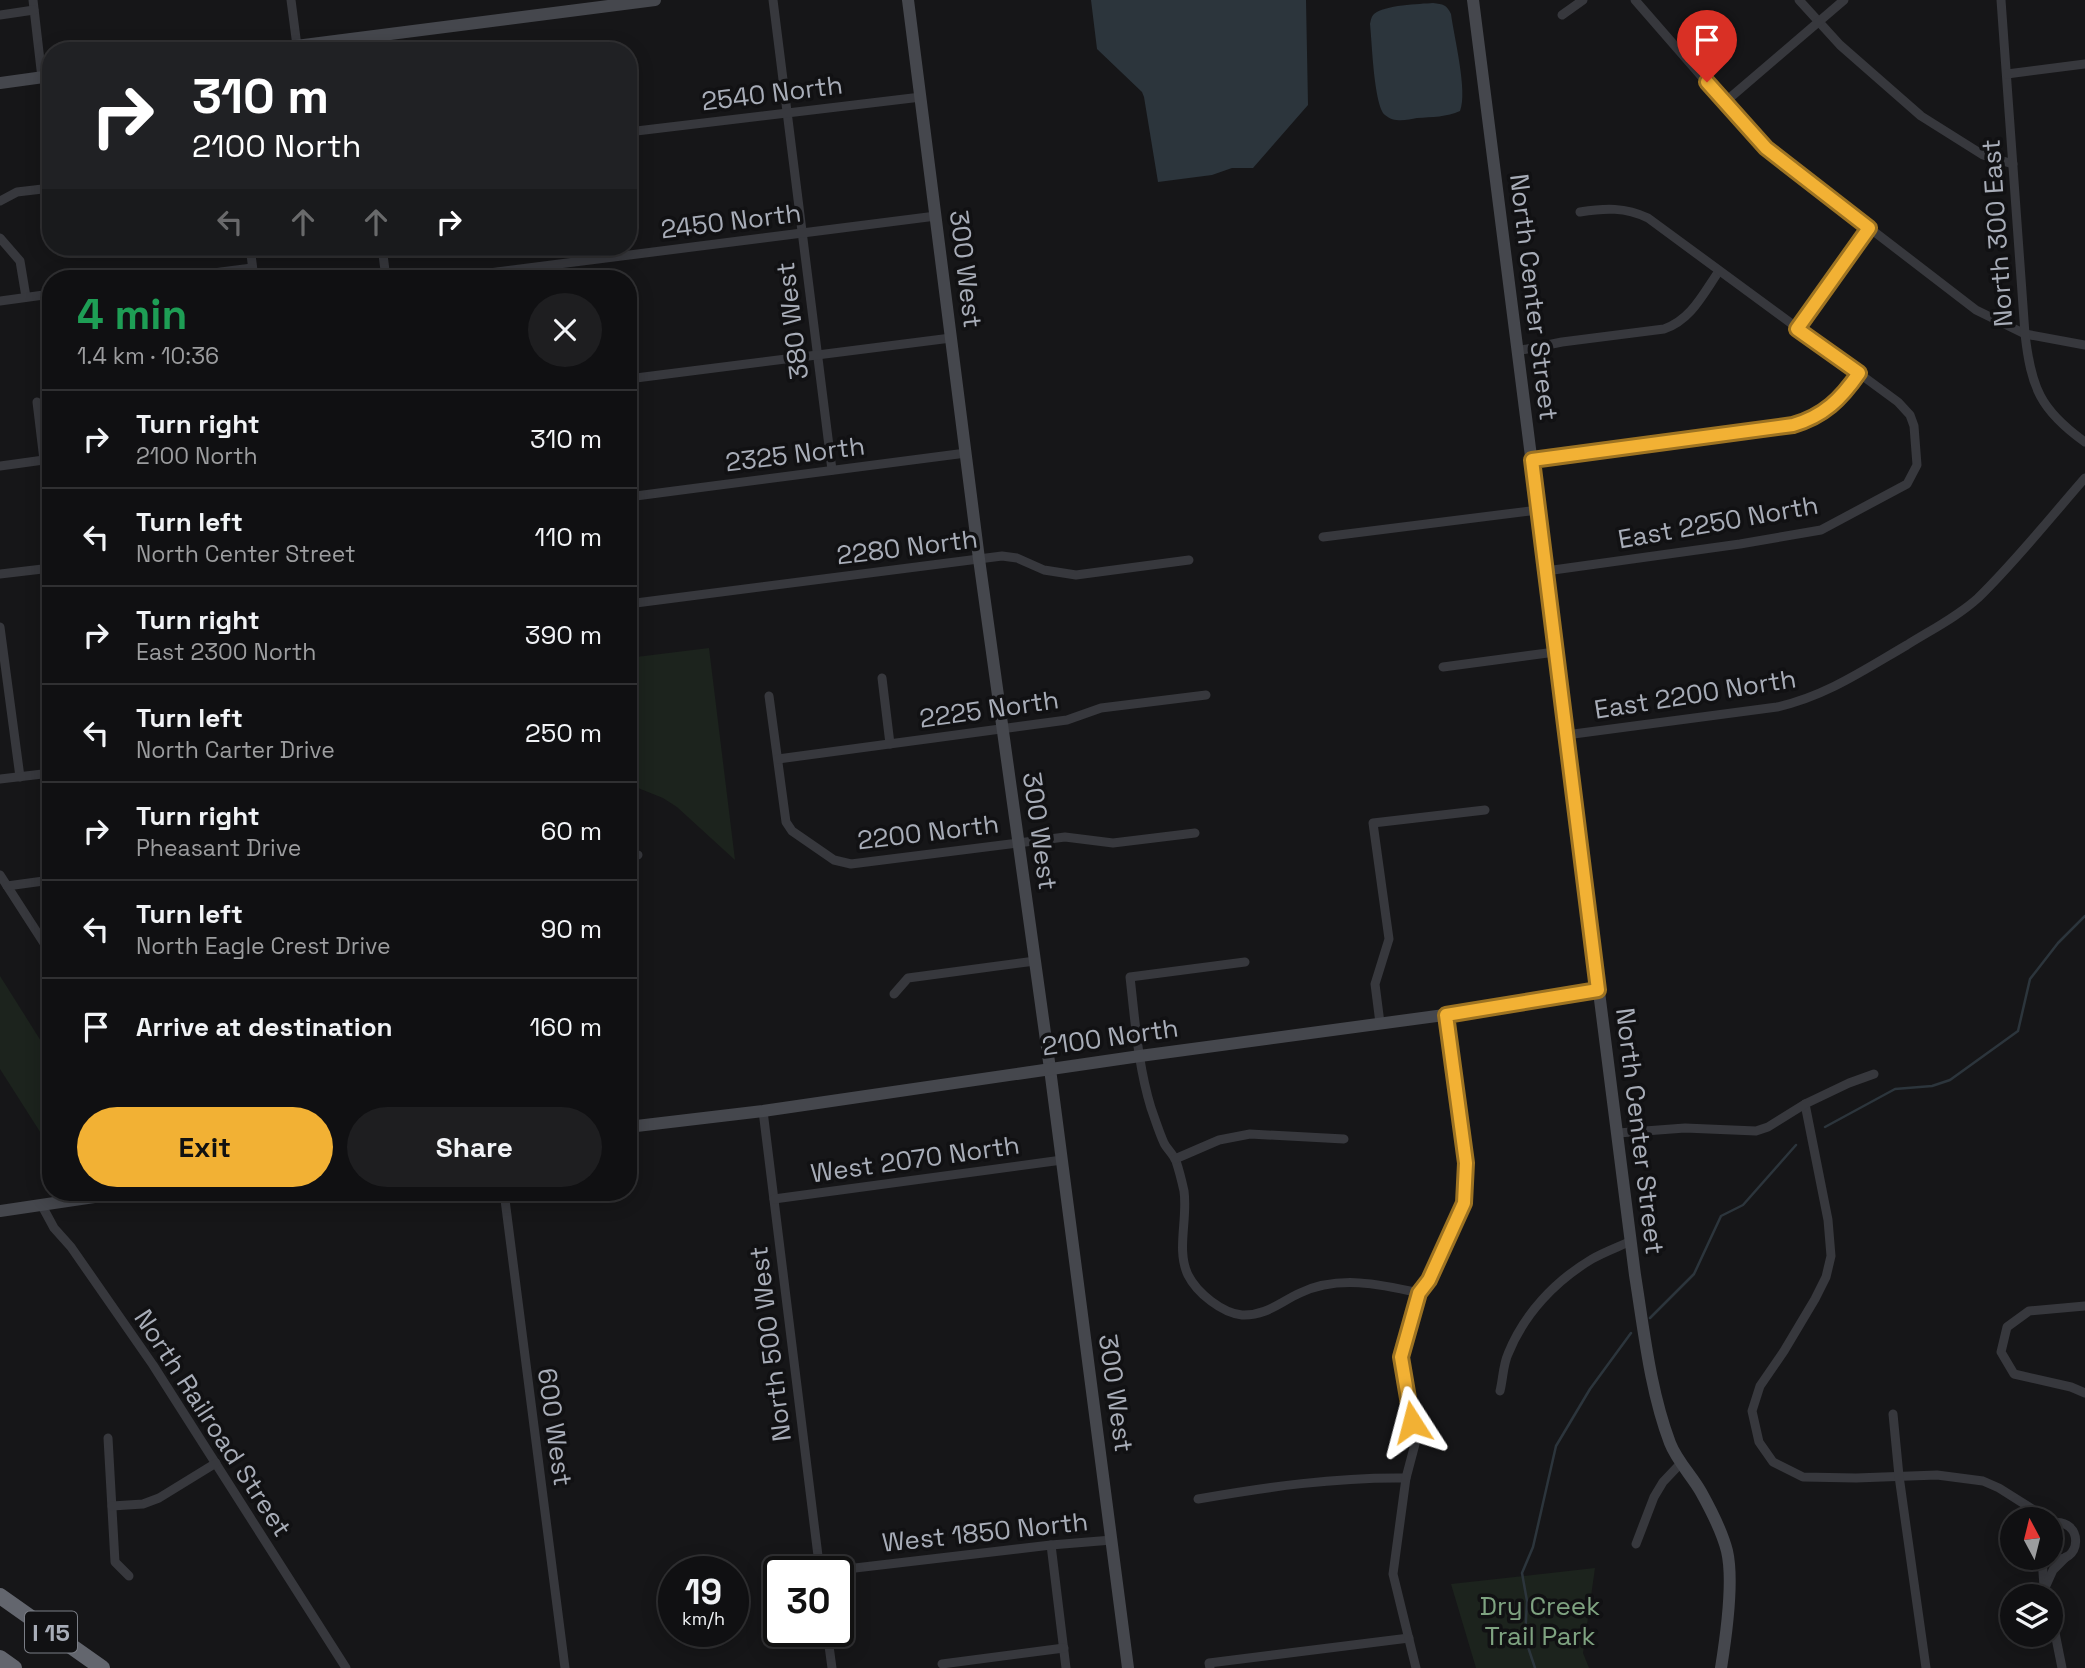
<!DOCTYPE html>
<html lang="en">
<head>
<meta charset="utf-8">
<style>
  :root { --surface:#101012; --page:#1e1e20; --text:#f1f3f6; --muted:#9c9d9f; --line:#303032; --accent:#f2b134 }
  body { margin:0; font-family:"Space Grotesk",sans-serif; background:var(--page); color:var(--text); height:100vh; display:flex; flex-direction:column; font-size:26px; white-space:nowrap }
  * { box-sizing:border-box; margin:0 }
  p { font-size:23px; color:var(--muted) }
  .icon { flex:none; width:38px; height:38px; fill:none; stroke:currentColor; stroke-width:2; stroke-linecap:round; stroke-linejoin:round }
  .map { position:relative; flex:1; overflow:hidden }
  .details { position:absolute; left:42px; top:270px; width:595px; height:931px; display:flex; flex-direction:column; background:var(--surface); border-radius:28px; box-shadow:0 4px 18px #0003,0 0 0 2px var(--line) }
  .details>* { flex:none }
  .hud { position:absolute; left:42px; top:42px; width:595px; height:214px; border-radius:28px; box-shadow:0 4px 18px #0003,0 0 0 2px var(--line); background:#202124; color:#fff; overflow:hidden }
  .needle { width:46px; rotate:353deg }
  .tools { position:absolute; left:2000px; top:1507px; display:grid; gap:14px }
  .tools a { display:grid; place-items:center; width:63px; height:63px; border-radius:50%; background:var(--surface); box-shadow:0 4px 18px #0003,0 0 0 2px var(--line); font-size:35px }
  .speed { position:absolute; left:658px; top:1556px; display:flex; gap:14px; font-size:35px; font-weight:700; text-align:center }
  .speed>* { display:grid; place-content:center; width:91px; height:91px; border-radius:50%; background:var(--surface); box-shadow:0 4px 18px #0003,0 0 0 2px var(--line); line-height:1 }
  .speed small { font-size:18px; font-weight:400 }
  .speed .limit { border:4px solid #111; border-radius:10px; background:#fff; color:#111 }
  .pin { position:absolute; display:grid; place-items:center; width:60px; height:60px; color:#fff; margin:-72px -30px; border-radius:50% 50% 50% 0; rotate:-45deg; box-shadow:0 0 7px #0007 }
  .pin .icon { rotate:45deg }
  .me { position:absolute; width:77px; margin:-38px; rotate:351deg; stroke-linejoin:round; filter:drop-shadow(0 0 5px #0008) }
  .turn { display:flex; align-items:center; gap:24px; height:147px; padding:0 35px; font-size:32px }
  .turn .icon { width:91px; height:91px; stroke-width:2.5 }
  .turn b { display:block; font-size:49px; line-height:60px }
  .lanes { display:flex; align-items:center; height:66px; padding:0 35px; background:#0003; justify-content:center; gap:35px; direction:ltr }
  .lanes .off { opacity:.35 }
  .round { display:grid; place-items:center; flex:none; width:74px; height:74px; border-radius:37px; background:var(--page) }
  .summary { display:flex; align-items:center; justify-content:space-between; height:119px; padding:0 35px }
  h1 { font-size:42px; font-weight:700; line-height:52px; color:#1e9e55 }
  .action { display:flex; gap:14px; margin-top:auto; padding:14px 35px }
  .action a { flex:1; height:80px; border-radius:42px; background:var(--accent); color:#111; font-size:28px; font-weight:700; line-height:80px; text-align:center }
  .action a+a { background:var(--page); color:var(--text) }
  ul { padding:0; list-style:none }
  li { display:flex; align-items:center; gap:21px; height:98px; padding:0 35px; border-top:2px solid var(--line) }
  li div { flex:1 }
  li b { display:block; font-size:26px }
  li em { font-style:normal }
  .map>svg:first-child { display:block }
</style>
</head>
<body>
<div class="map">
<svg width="2085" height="1668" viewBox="0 0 2085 1668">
  <rect width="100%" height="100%" fill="#161618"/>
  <!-- green -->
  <g fill="#1c231d">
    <polygon points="709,648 735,860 677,807 663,798 628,784 628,658"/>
    <polygon points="0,976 51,1057 51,1149 0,1069"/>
    <polygon points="1595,1568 1583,1653 1589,1668 1476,1668 1451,1584"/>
  </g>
  <!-- water -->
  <g fill="#2c353c">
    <polygon points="1091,0 1306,0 1308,105 1253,168 1232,168 1212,175 1158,182 1144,97 1142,92 1097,49"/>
    <path d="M1433,3C1443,4 1447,5 1451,14C1454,37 1468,92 1460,111C1447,117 1432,117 1417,118C1407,120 1394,123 1385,115C1374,106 1372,42 1370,24C1371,20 1371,17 1374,14C1384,5 1420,4 1433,3Z"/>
  </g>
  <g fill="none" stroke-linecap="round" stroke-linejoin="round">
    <!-- stream -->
    <g stroke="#2c353c" stroke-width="2.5">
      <polyline points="1825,1127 1895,1089 1932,1086 1950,1080 2018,1031 2030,979 2058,943 2085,916"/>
      <polyline points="1650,1318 1694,1274 1721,1216 1743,1205 1796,1145"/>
      <polyline points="1535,1668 1525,1638 1527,1601 1522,1573 1533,1547 1556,1446 1590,1389 1631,1333"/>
    </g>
    <!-- street -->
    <g stroke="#37383d" stroke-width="9">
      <polyline points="33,0 42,78"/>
      <polyline points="291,0 297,46"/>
      <polyline points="773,0 832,470"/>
      <polyline points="1635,0 1756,139 1781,160 1976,310 2025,334 2085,345"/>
      <polyline points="1799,0 1840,45 1921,116 1983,155 2013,164"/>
      <path d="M2001,0L2025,334C2031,387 2040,410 2085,442"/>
      <polyline points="0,15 34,10"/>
      <polyline points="1562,15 1583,0"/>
      <polyline points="356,38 358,51"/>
      <polyline points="2007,74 2085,64"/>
      <polyline points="1725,102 1844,0"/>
      <polyline points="628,132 921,97"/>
      <polyline points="0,201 17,192 51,188"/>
      <polyline points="0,238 20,261 26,297"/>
      <polyline points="250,247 254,278"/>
      <polyline points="382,247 386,278"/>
      <polyline points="174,278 252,268"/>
      <polyline points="449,278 936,216"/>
      <polyline points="0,301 51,294"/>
      <polyline points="1797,329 1869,228"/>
      <path d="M1517,351L1562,342L1664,329C1691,320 1703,294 1719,271"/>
      <polyline points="628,379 951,338"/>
      <polyline points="37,402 44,460"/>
      <path d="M1532,460L1793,425C1824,416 1841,399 1859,373"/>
      <polyline points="0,466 51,459"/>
      <polyline points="628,497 966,453"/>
      <polyline points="1323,537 1538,510"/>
      <path d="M1546,571L1740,544L1821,530L1907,484L1917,465L1914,426L1910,415L1898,402L1648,218C1625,207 1605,208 1580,212"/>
      <polyline points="0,574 51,568"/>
      <polyline points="628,604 1002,556 1017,558 1044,570 1076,575 1189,560"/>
      <polyline points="0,627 20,777"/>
      <polyline points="1443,667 1555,652"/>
      <polyline points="882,678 890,744"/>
      <polyline points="769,696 786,822 792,831 834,860 851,864 1065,837 1113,843 1195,833"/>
      <path d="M1566,735L1777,707C1826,696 1864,670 1907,645C1931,630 1957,617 1978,598C2016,561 2050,518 2085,478"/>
      <polyline points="778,759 1067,720 1101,708 1206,695"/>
      <polyline points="0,779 51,773"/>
      <polyline points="628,856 638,855"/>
      <polyline points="0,875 51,954"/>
      <polyline points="7,886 51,880"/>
      <path d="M1245,962L1130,977C1135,1020 1138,1066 1151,1108C1155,1119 1159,1132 1164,1143C1167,1149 1173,1154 1176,1161C1179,1170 1182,1182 1184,1191C1188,1219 1176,1250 1188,1275C1197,1293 1222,1313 1242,1315C1266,1316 1280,1302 1300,1293C1338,1275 1380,1284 1419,1293"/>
      <polyline points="894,994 908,978 1035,961"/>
      <polyline points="1380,1023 1375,984 1389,939 1373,823 1485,810"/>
      <polyline points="1805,1104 1828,1220 1831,1256 1826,1277 1815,1299 1784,1351 1760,1386 1752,1411 1759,1442 1773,1462 1803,1477 1856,1478 1937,1475 1983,1481 1999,1488 2048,1519"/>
      <polyline points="763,1111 820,1572"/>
      <polyline points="1618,1133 1685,1128 1756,1131 1768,1127 1805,1104 1849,1083 1874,1074"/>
      <polyline points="1175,1159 1219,1140 1250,1134 1344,1139"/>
      <polyline points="504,1192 565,1668"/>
      <polyline points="774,1199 1062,1160"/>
      <polyline points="41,1204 54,1228 71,1247 153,1365 346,1668"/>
      <polyline points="2085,1306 2029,1311 2007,1327 2001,1352 2014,1374 2071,1387 2085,1393"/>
      <path d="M1500,1391C1503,1379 1503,1365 1508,1354C1524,1314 1555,1281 1592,1259C1604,1252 1618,1247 1631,1241"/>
      <polyline points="1893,1414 1899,1476 1926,1668"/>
      <polyline points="108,1438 115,1562 129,1576"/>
      <path d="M1198,1499C1267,1487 1336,1477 1406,1478"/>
      <polyline points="112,1506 143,1504 159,1498 216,1463"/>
      <polyline points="1636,1544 1654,1497 1663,1482 1681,1463"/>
      <polyline points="1051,1545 1066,1668"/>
      <polyline points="2042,1558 2044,1587"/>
      <path d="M2050,1558C2083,1567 2085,1517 2051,1523"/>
      <polyline points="821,1572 1051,1545 1112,1540"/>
      <polyline points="2044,1590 2053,1570 2066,1557"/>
      <polyline points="2051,1613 2062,1668"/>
      <polyline points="827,1631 832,1668"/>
      <polyline points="942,1664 1064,1648"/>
      <polyline points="1210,1668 1209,1663 1409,1638"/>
      <polyline points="1416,1668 1393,1574 1406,1478 1415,1444 1401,1357 1419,1293 1429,1280 1464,1203 1466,1162 1446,1015"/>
    </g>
    <!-- secondary -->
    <g stroke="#45474d" stroke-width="12">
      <polyline points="908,0 979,559 1050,1069 1128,1668"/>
      <path d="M1473,0L1635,1275C1644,1331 1650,1390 1670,1443C1677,1461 1692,1476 1701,1492C1711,1510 1722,1531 1727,1551C1734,1581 1726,1637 1721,1668"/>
      <polyline points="257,51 655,0"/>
      <polyline points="0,83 51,76"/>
      <polyline points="628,1127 763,1111 1140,1056 1511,1006 1598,991"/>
      <polyline points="0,1211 128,1192"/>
    </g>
    <!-- highway -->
    <g stroke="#63666e" stroke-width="16">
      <polyline points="0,1596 102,1668"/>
      <polyline points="0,1658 14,1668"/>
    </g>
  </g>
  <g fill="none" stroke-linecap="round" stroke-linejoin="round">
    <!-- route casing -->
    <g stroke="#9d7322" stroke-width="18">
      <path id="route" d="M1412,1422L1401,1357L1419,1293L1429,1280L1464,1203L1466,1163L1446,1015L1598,990L1532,460L1793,425C1824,416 1841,399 1859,373L1797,329L1869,228L1766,148L1707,82"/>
    </g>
    <!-- route -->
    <use href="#route" stroke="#f2b134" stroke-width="12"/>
  </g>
  <g text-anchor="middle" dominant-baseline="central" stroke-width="7" stroke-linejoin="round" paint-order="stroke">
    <!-- shield labels -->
    <rect fill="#111113" stroke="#7b7e86" stroke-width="2" x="25" y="1611.5" width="52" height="41" rx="5"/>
    <g font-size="24" font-weight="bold" fill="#a8adb8">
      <text x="51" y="1632">I 15</text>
    </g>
    <!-- street labels -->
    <g font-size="26" fill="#a8adb8" stroke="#111113">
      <text transform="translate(772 93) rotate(-7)">2540 North</text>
      <text transform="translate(731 221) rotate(-7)">2450 North</text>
      <text transform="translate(1997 233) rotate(-94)">North 300 East</text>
      <text transform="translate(966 269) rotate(83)">300 West</text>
      <text transform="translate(1534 297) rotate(83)">North Center Street</text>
      <text transform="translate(792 321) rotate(-97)">380 West</text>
      <text transform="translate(795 454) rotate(-7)">2325 North</text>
      <text transform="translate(1718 522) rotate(-10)">East 2250 North</text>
      <text transform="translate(907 547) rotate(-7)">2280 North</text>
      <text transform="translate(1695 694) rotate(-9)">East 2200 North</text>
      <text transform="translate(989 709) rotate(-8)">2225 North</text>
      <text transform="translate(1040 831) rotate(82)">300 West</text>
      <text transform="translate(928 832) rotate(-7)">2200 North</text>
      <text transform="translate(1110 1037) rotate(-8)">2100 North</text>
      <text transform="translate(1640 1131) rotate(83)">North Center Street</text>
      <text transform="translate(915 1159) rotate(-8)">West 2070 North</text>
      <text transform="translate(770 1344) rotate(-97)">North 500 West</text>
      <text transform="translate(1116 1393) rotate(82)">300 West</text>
      <text transform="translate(213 1423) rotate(57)">North Railroad Street</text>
      <text transform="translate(555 1427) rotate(82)">600 West</text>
      <text transform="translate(985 1532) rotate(-6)">West 1850 North</text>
    </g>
    <!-- park labels -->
    <g font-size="26" fill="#7fa381" stroke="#111113">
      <text x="1540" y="1606">Dry Creek<tspan x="1540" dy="30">Trail Park</tspan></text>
    </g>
  </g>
</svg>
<div class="tools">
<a><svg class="needle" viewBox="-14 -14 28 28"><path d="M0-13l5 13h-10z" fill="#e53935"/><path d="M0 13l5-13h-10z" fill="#9c9d9f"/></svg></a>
<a><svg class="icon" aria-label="layers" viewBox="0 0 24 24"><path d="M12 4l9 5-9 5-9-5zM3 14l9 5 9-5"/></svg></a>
</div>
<div class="speed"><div>19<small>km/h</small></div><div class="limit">30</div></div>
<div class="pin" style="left:1707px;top:82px;background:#d93025"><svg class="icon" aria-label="arrive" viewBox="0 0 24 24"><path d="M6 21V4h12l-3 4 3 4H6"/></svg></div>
<svg class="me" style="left:1412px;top:1422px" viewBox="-20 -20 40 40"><path d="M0-17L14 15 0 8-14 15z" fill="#f2b134" stroke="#fff" stroke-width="4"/></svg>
<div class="hud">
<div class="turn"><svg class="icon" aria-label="right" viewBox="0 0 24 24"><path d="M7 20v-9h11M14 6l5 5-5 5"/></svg><div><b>310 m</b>2100 North</div></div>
<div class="lanes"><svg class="icon off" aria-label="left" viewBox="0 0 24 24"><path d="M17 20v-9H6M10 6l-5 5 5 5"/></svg><svg class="icon off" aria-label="ahead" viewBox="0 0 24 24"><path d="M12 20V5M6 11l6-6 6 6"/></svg><svg class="icon off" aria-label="ahead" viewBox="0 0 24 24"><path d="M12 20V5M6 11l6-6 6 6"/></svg><svg class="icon" aria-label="right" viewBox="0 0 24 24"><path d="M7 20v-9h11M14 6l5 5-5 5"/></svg></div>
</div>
<section class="details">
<div class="summary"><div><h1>4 min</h1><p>1.4 km · 10:36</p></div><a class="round"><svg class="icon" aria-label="close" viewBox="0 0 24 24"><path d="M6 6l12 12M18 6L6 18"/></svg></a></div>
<ul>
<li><svg class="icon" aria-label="right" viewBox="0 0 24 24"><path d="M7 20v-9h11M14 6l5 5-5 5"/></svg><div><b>Turn right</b><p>2100 North</p></div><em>310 m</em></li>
<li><svg class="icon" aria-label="left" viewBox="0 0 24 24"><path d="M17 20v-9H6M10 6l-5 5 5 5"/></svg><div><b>Turn left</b><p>North Center Street</p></div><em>110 m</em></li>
<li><svg class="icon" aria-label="right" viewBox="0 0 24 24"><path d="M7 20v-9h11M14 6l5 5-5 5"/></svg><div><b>Turn right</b><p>East 2300 North</p></div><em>390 m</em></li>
<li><svg class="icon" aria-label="left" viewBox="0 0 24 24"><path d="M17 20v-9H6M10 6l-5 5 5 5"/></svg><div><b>Turn left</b><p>North Carter Drive</p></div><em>250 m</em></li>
<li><svg class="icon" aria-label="right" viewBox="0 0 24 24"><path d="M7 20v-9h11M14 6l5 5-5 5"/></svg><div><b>Turn right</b><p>Pheasant Drive</p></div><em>60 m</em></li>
<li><svg class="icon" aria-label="left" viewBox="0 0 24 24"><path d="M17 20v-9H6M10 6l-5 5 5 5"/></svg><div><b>Turn left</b><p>North Eagle Crest Drive</p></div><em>90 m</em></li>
<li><svg class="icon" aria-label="arrive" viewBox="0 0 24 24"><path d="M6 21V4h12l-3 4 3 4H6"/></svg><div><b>Arrive at destination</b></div><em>160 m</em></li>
</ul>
<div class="action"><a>Exit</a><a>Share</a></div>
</section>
</div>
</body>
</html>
